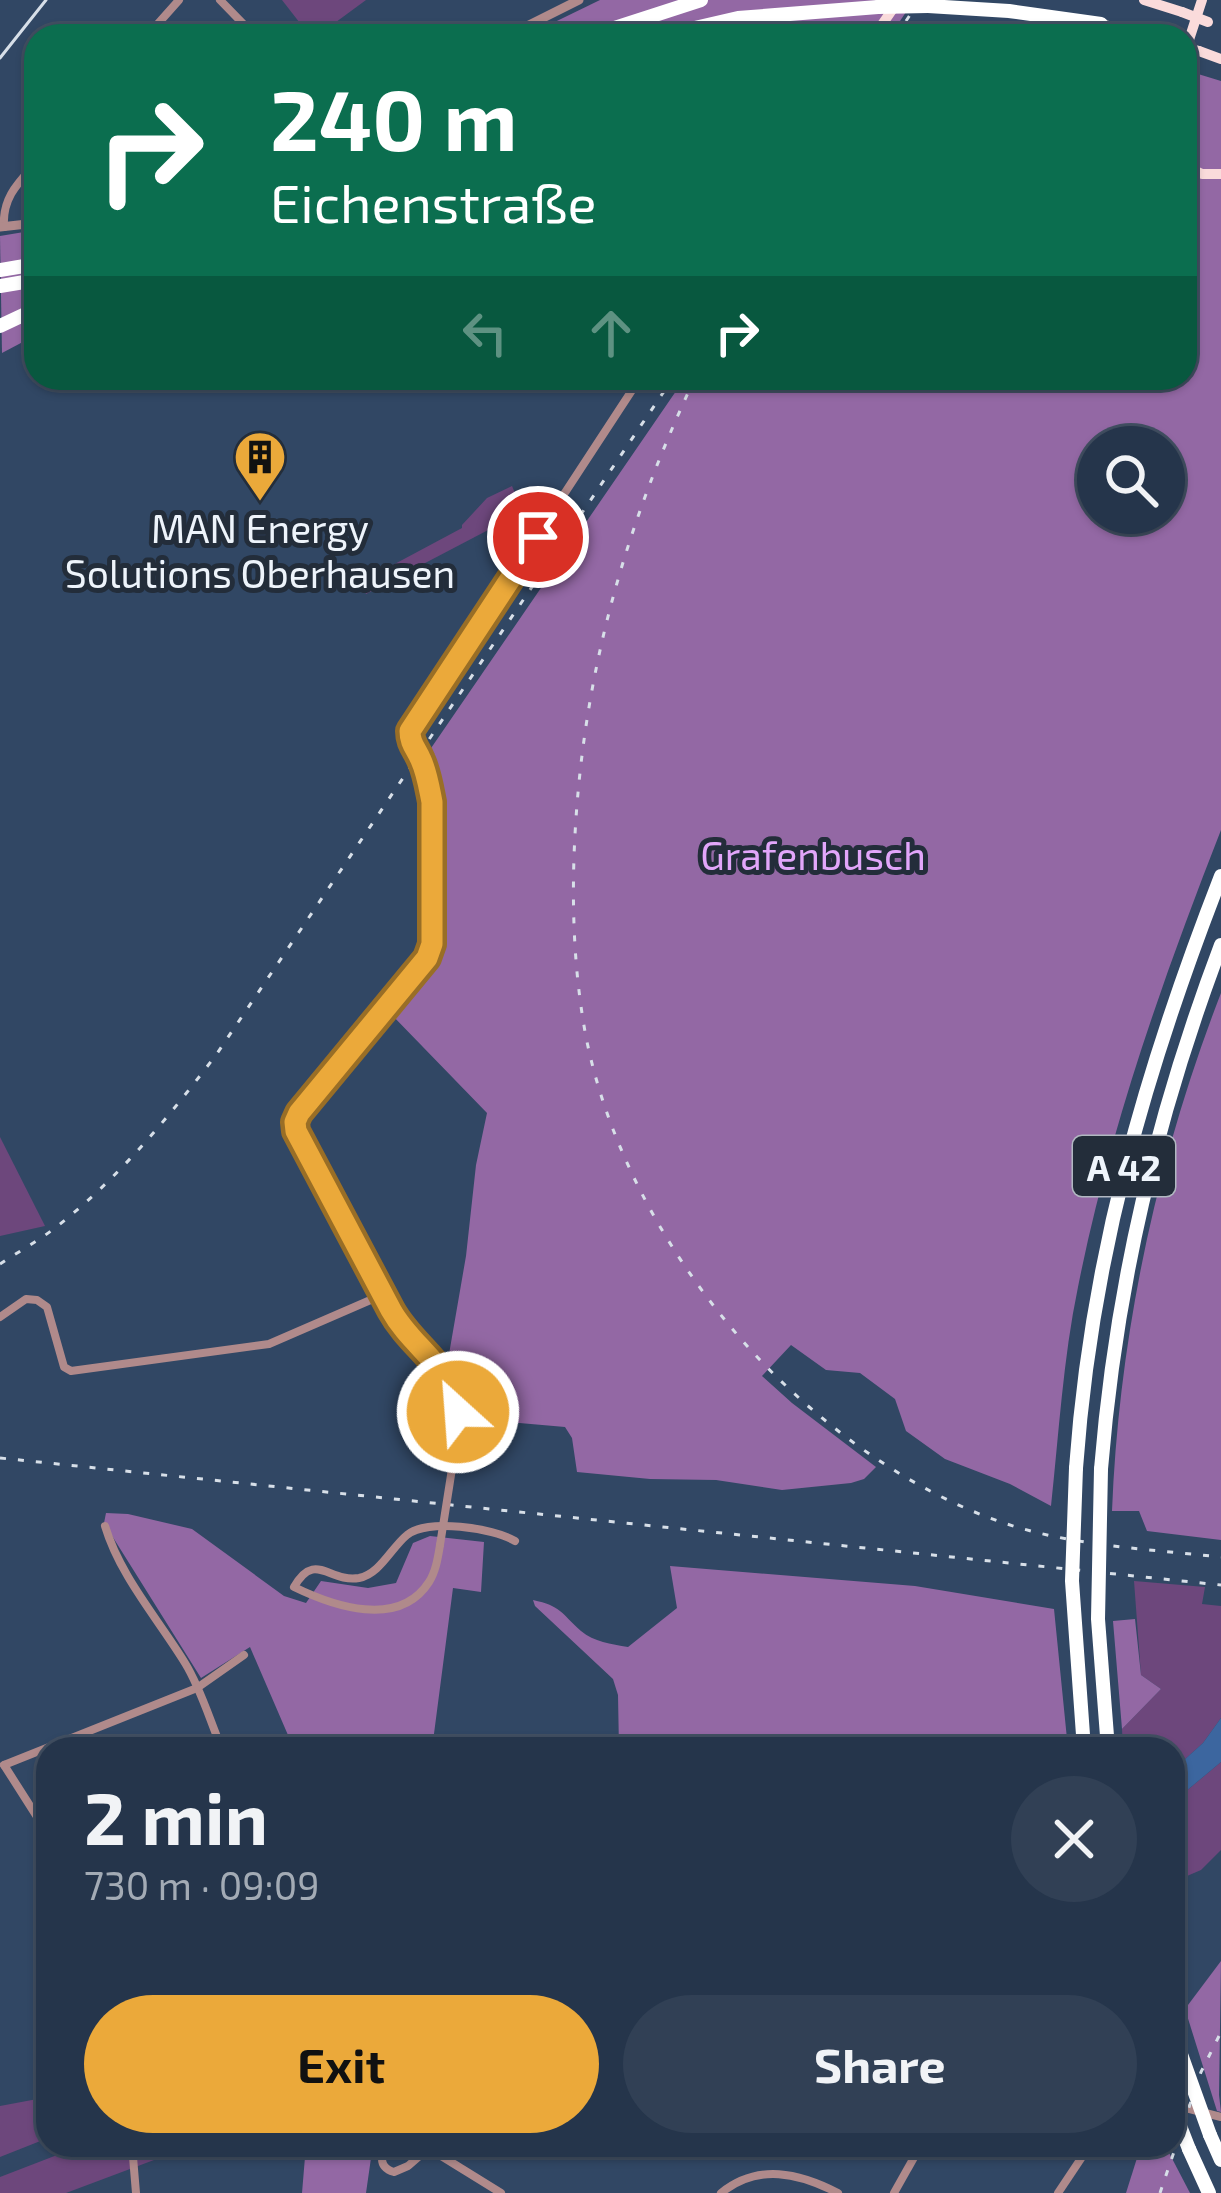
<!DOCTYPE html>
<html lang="en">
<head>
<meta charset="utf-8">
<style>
  :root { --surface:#25354b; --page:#314055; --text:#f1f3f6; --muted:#a3abb5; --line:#425063; --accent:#eba93a }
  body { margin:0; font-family:"Exo 2",sans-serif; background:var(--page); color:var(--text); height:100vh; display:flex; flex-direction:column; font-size:45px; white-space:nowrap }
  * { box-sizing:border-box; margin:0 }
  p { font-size:39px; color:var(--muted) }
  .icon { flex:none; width:66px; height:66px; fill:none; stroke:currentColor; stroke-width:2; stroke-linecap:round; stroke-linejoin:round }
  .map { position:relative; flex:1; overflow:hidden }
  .panel { position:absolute; left:36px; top:1737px; width:1149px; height:420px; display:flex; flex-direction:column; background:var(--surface); border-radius:36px; box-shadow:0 3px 9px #0004,0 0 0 3px var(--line) }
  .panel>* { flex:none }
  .banner { position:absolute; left:24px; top:24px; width:1173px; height:366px; border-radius:36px; box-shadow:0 3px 9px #0004,0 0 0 3px var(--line); background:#0b6e4f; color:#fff; overflow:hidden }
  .fabs { position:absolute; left:1077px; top:426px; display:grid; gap:24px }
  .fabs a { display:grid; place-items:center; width:108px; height:108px; border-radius:50%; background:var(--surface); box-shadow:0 3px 9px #0004,0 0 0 3px var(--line); font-size:60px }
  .pin { position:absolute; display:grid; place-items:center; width:102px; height:102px; color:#fff; margin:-51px; border:6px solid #fff; border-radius:50%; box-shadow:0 3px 12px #0007 }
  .me { position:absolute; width:132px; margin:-66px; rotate:334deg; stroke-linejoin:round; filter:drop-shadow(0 0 9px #0008) }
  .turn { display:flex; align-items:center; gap:42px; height:252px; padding:0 48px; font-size:54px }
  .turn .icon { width:156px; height:156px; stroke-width:2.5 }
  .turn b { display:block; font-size:84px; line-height:102px }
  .lanes { display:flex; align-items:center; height:114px; padding:0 48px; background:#0003; justify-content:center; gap:60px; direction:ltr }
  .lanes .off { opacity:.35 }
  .round { display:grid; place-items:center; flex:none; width:126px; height:126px; border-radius:63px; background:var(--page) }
  .headline { display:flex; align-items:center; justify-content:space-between; height:204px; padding:0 48px }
  h1 { font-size:72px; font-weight:700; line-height:90px }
  .button { display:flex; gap:24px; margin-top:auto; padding:24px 48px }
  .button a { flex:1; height:138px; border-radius:72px; background:var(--accent); color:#111; font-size:48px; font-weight:700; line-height:138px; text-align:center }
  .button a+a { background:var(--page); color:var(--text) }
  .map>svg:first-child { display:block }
</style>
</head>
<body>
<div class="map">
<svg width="1221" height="2193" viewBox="0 0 1221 2193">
  <rect width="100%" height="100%" fill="#314764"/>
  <!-- green -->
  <g fill="#6d477c">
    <polygon points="282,0 366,0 317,36 310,36"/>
    <polygon points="512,486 515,493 492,528 366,594 361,582 462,528 462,525 487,498"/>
    <polygon points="0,1137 45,1226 0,1236"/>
    <polygon points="1134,1581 1205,1587 1202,1604 1221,1606 1221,1718 1203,1743 1173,1770 1173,1749 1123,1749 1122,1729 1161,1689 1141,1675"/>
    <polygon points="1221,1762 1221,1850 1201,1870 1173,1882 1173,1802"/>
    <polygon points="48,2097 48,2138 0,2157 0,2106"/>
    <polygon points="83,2145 194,2145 66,2193 0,2193 0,2177"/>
  </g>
  <!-- forest -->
  <g fill="#9368a4" fill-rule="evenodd">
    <polygon points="600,0 914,0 890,36 526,36"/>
    <path d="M1185,70L1221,81V830C1163,978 1109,1131 1078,1287C1063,1359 1059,1433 1051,1506L1010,1484L945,1459L906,1431L895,1399L860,1373L826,1370L791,1345L762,1376L792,1403L876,1467L864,1479L851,1483L782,1490L716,1480L650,1479L577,1472L572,1438L565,1427L475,1419L448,1360L466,1256L476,1165L487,1113L390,1013L439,945L437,800L427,754L685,378H1185ZM1098,447H1164V513H1098Z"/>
    <polygon points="36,230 36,335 2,353 0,236"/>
    <path d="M1221,993V1540L1147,1531L1139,1511H1112C1119,1335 1157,1158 1221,993Z"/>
    <polygon points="106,1513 128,1514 192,1529 284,1596 306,1603 321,1581 368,1588 396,1583 413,1543 430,1536 484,1542 481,1592 453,1588 432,1749 294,1749 250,1647 201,1678 104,1523"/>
    <path d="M670,1566L915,1586L1054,1609L1068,1749H619L618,1695L613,1679L535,1606L533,1600C561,1606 561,1613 581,1631C594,1642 611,1644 628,1647L677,1608Z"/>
    <polygon points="1135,1619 1141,1675 1161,1689 1122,1729 1113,1621"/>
    <polygon points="1221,1961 1219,2095 1221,2112 1217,2111 1185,2009"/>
    <polygon points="306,2145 376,2145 371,2158 366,2193 302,2193"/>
    <polygon points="1152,2145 1165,2145 1190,2193 1126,2193 1137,2158"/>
  </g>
  <!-- water -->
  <polygon fill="#3c669f" points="1221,1718 1221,1762 1173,1802 1173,1770 1203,1743"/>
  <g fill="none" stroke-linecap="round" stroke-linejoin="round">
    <!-- minor -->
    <g stroke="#b08a8b" stroke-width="8">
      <polyline points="220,0 255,36"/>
      <polyline points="147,36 179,0"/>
      <path d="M4,227C2,198 18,183 36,163"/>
      <polyline points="0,1317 26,1299 37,1300 47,1307 64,1367 71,1371 269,1344 382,1295"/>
      <polyline points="454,1456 458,1412 454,1389 443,1371 396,1319 296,1131 295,1122 299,1113 426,957 432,944 432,802 423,763 410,741 411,728 640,378"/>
      <path d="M105,1526C120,1576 158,1619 185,1663C201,1689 210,1721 222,1749"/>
      <path d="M440,1545C438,1557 436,1571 429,1582C399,1629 333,1606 294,1587C315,1550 329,1583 359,1578C380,1574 391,1548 407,1535C427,1518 493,1528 515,1541"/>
      <polyline points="4,1765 197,1688 244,1655"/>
      <polyline points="4,1765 48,1834"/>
      <polyline points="1174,2105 1221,2117"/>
      <polyline points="132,2145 136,2193"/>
      <path d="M423,2153L408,2166L394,2172C384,2169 380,2163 383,2152L391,2147L438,2154L501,2193"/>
      <path d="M721,2193C758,2163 799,2173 838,2193"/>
      <polyline points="894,2193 921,2145"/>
      <polyline points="1058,2193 1090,2145"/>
    </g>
    <!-- tertiary -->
    <g stroke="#b08a8b" stroke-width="9">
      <polyline points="507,36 579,0"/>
      <polyline points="0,227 36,223"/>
    </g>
    <!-- primary -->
    <g stroke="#fadbdb" stroke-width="10">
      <polyline points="1144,0 1182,12"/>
      <polyline points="1101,24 1149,36"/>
      <polyline points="874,36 897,3"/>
      <polyline points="1199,51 1221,59"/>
      <polyline points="1185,52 1202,0"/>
      <polyline points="1185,166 1202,174 1221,174"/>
    </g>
    <!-- motorway -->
    <g stroke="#fff" stroke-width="14">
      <polyline points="928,6 1009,11 1101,24"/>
      <polyline points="590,36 701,0"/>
      <polyline points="660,36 738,18 878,7"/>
      <polyline points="736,36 776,19"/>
      <polyline points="0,270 36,264"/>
      <polyline points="0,286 36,280"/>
      <polyline points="0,326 36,309"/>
      <path d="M1076,1468C1091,1258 1145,1071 1221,876"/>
      <path d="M1101,1469C1116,1286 1156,1117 1221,945"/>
      <polyline points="1210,2135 1221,2160"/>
      <polyline points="1189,2149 1209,2193"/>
    </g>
    <!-- tram -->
    <polyline stroke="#d7dfe8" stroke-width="3" points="0,58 46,0"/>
    <!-- rail -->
    <g stroke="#d7dfe8" stroke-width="3" stroke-dasharray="6 12" stroke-linecap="butt">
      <polyline points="896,36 920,0"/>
      <path d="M695,378C622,532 580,686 574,857C572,918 575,978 586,1037C610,1157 677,1272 760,1360C826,1429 908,1489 998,1521C1069,1546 1147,1549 1221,1557"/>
      <path d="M0,1264C18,1252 38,1241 55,1228C118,1179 168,1118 216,1055L673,378"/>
      <polyline points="0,1458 1221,1585"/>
      <polyline points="1160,2193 1201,2072 1221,2032"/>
    </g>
    <!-- minor-bridge -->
    <polyline stroke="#b08a8b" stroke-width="8" points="440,1545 454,1456"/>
    <!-- primary-bridge -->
    <g stroke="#fadbdb" stroke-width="10">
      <polyline points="1182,12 1208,22"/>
      <polyline points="1185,47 1199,51"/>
    </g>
    <!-- motorway-bridge -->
    <g stroke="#fff" stroke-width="14">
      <polyline points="878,7 928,6"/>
      <polyline points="1076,1468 1072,1581 1084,1749"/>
      <polyline points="1101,1469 1098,1619 1108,1749"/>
      <polyline points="1173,2032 1210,2135"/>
      <polyline points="1173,2108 1189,2149"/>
    </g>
  </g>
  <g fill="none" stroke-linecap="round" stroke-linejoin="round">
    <!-- route casing -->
    <g stroke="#996e26" stroke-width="30">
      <path id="route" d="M458,1412C453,1367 412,1348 391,1310L296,1131L295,1122L299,1113L427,958L432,944V802C429,787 427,773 421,760C416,748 410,744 410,731L538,537"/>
    </g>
    <!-- route -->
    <use href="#route" stroke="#eba93a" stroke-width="21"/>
  </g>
  <!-- icons -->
  <defs>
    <g id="building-pin" transform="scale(2.7)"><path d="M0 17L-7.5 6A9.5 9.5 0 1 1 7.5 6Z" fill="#eba93a" stroke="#232d3a"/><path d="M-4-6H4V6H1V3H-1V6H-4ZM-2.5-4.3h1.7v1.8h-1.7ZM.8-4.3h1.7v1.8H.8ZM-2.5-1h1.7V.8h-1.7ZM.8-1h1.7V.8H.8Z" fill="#111"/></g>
  </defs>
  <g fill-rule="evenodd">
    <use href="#building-pin" x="260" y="457"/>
  </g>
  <g text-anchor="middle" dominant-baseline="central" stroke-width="10" stroke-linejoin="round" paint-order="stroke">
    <!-- shield labels -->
    <rect fill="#232d3a" stroke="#b1b8c1" stroke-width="3" x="1073" y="1136" width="102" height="60" rx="9"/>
    <g font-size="36" font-weight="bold" fill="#eef4fb">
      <text x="1124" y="1166">A 42</text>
    </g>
    <!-- poi labels -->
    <g font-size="39" fill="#eef4fb" stroke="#232d3a">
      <text x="260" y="527">MAN Energy<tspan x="260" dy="45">Solutions Oberhausen</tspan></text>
    </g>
    <!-- park labels -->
    <g font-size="39" fill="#e2a6fa" stroke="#232d3a">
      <text x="813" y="854">Grafenbusch</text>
    </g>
  </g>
</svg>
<div class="fabs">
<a><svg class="icon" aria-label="search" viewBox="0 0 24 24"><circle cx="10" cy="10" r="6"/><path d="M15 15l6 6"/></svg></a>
</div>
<div class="pin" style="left:538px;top:537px;background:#d93025"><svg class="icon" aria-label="arrive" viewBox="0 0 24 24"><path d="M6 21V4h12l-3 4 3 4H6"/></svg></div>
<svg class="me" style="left:458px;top:1412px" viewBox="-20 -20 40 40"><circle r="17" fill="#eba93a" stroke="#fff" stroke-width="3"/><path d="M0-11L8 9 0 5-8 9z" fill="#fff"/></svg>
<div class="banner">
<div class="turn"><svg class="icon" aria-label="right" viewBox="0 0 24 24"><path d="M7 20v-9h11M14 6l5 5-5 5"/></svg><div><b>240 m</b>Eichenstraße</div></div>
<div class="lanes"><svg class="icon off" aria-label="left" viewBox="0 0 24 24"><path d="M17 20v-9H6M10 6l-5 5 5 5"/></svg><svg class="icon off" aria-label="ahead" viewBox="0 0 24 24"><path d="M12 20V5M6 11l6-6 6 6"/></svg><svg class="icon" aria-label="right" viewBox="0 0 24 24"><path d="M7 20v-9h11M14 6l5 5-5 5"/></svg></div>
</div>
<section class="panel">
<div class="headline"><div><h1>2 min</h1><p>730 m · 09:09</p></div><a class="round"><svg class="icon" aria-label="close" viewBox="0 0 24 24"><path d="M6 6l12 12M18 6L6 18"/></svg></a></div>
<div class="button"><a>Exit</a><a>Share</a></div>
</section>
</div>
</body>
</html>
